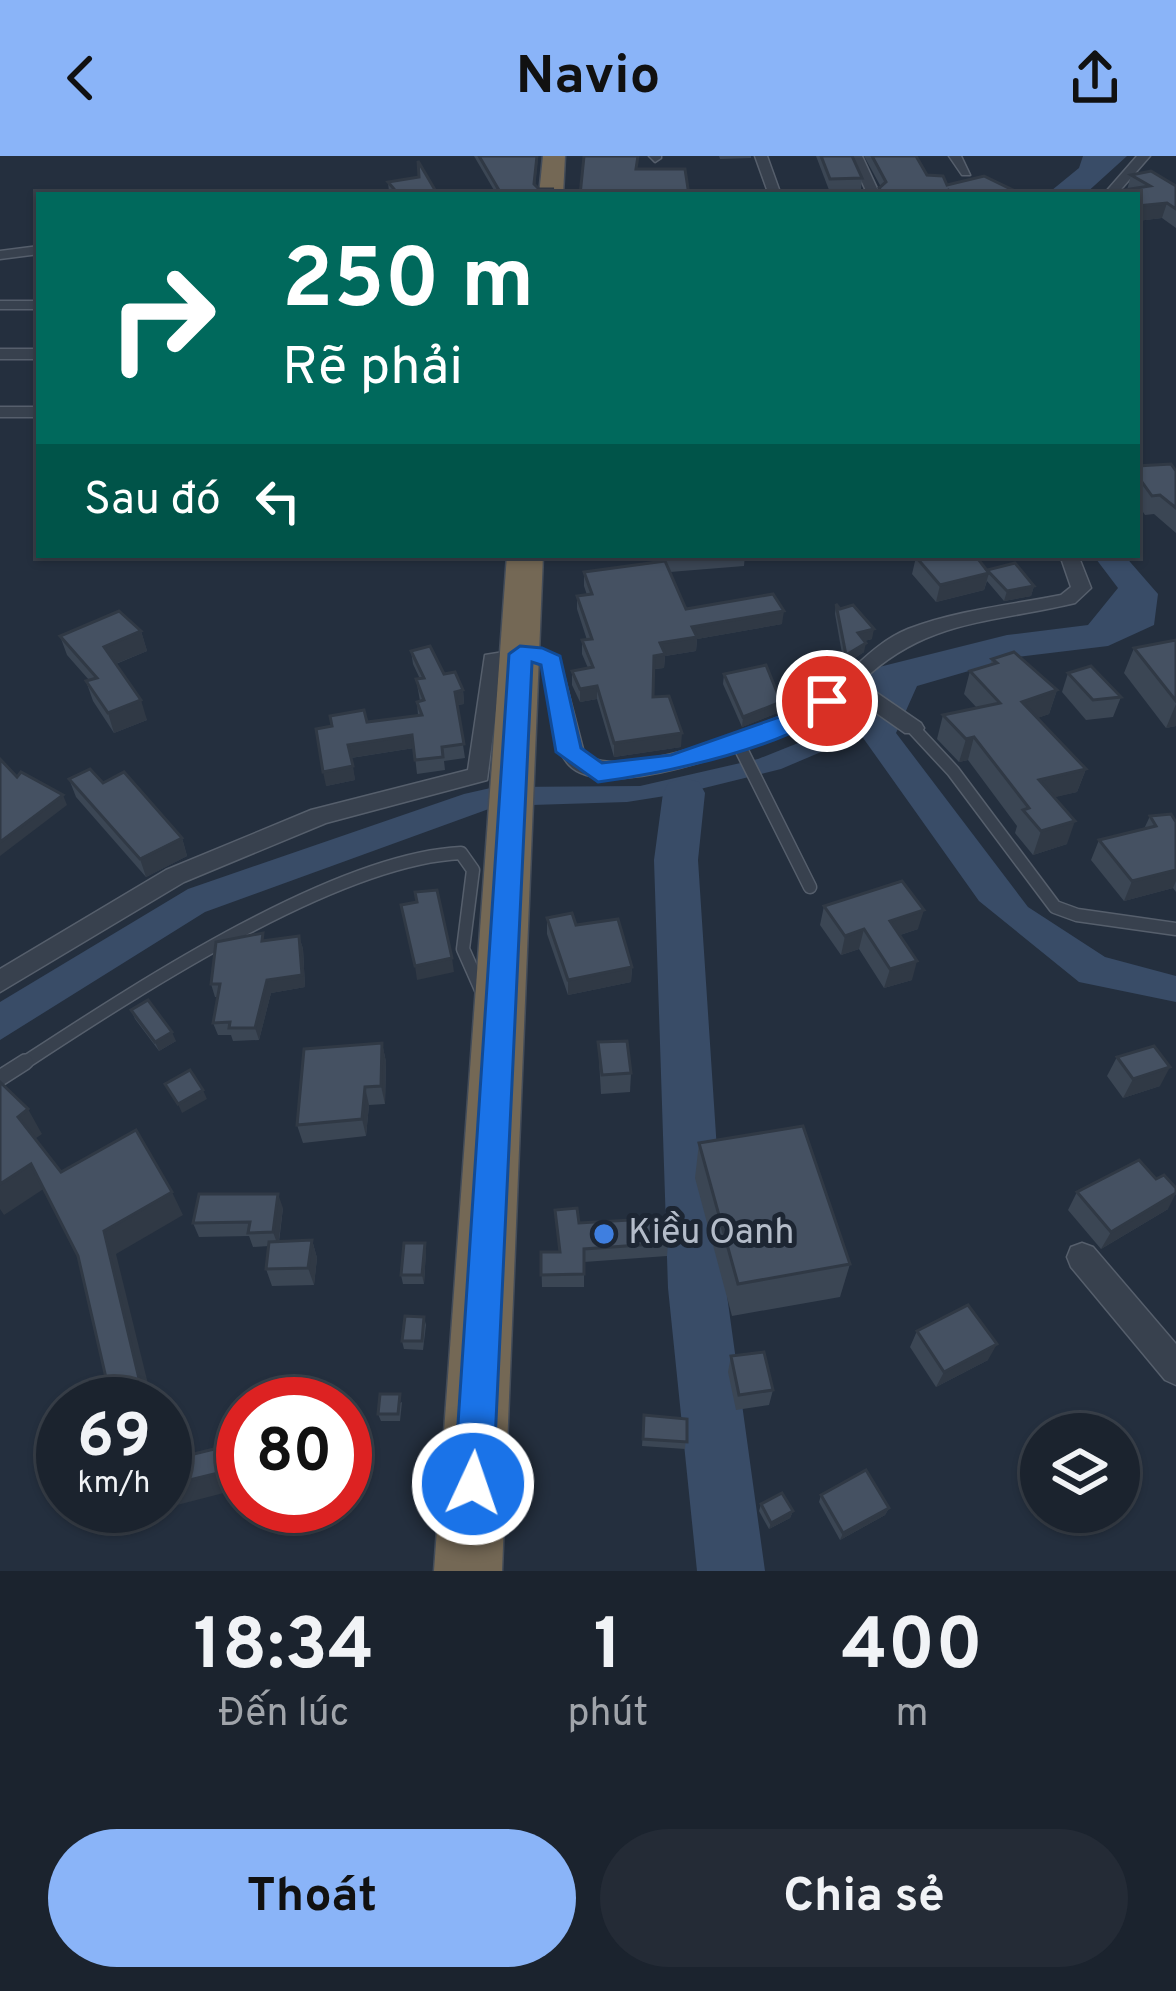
<!DOCTYPE html>
<html lang="vi">
<head>
<meta charset="utf-8">
<style>
  :root { --surface:#1b232e; --page:#242b36; --text:#f1f3f6; --muted:#a0a4aa; --line:#39404a; --accent:#8ab4f8 }
  body { margin:0; font-family:Overpass,sans-serif; background:var(--page); color:var(--text); height:100vh; display:flex; flex-direction:column; font-size:45px; white-space:nowrap }
  * { box-sizing:border-box; margin:0 }
  p { font-size:39px; color:var(--muted) }
  .icon { flex:none; width:66px; height:66px; fill:none; stroke:currentColor; stroke-width:2; stroke-linecap:round; stroke-linejoin:round }
  .map { position:relative; height:1415px; overflow:hidden }
  .panel { display:flex; flex-direction:column; background:var(--surface); flex:1 }
  .panel>* { flex:none }
  .guide { position:absolute; left:36px; top:36px; width:1104px; height:366px; border-radius:0px; box-shadow:0 3px 9px #0004,0 0 0 3px var(--line); background:#00695c; color:#fff; overflow:hidden }
  .controls { position:absolute; left:1020px; top:1257px; display:grid; gap:24px }
  .controls a { display:grid; place-items:center; width:120px; height:120px; border-radius:50%; background:var(--surface); box-shadow:0 3px 9px #0004,0 0 0 3px var(--line); font-size:60px }
  .speed { position:absolute; left:36px; top:1221px; display:flex; gap:24px; font-size:60px; font-weight:700; text-align:center }
  .speed>* { display:grid; place-content:center; width:156px; height:156px; border-radius:50%; background:var(--surface); box-shadow:0 3px 9px #0004,0 0 0 3px var(--line); line-height:1 }
  .speed small { font-size:30px; font-weight:400 }
  .speed .limit { border:18px solid #d22; background:#fff; color:#111 }
  .pin { position:absolute; display:grid; place-items:center; width:102px; height:102px; color:#fff; margin:-51px; border:6px solid #fff; border-radius:50%; box-shadow:0 3px 12px #0007 }
  .me { position:absolute; width:132px; margin:-66px; rotate:3deg; stroke-linejoin:round; filter:drop-shadow(0 0 9px #0008) }
  .turn { display:flex; align-items:center; gap:42px; height:252px; padding:0 48px; font-size:54px }
  .turn .icon { width:156px; height:156px; stroke-width:2.5 }
  .turn b { display:block; font-size:84px; line-height:102px }
  .then { display:flex; align-items:center; height:114px; padding:0 48px; background:#0003; gap:24px; font-size:45px }
  .eta { display:flex; justify-content:space-evenly; align-items:center; height:204px; text-align:center }
  .eta b { font-size:72px; font-weight:700; line-height:84px }
  .cta { display:flex; gap:24px; margin-top:auto; padding:24px 48px }
  .cta a { flex:1; height:138px; border-radius:72px; background:var(--accent); color:#111; font-size:48px; font-weight:700; line-height:138px; text-align:center }
  .cta a+a { background:var(--page); color:var(--text) }
  header { display:flex; justify-content:space-between; align-items:center; height:156px; padding:0 48px; background:var(--accent); color:#111; font-size:54px; font-weight:700 }
  .map>svg:first-child { display:block }
</style>
</head>
<body>
<header><svg class="icon" aria-label="back" viewBox="0 0 24 24"><path d="M15 5l-7 7 7 7"/></svg>Navio<svg class="icon" aria-label="share" viewBox="0 0 24 24"><path d="M12 15V3M7 8l5-5 5 5M5 13v7h14v-7"/></svg></header>
<div class="map">
<svg width="1176" height="1415" viewBox="0 0 1176 1415">
  <rect width="100%" height="100%" fill="#242f3e"/>
  <!-- water -->
  <g fill="#394c67">
    <polygon points="1083,0 1127,0 1084,39 1046,39 1079,12"/>
    <polygon points="1093,399 1124,399 1158,438 1154,469 1108,490 1017,501 917,530 896,577 1028,751 1105,801 1176,820 1176,846 1079,826 979,745 861,579 781,613 684,637 627,646 497,650 205,756 0,884 0,846 188,733 464,638 495,631 640,630 758,603 853,565 871,513 1007,479 1088,469 1118,432"/>
  </g>
  <g fill="none" stroke-linecap="round" stroke-linejoin="round">
    <!-- river -->
    <polygon fill="#394c67" fill-rule="evenodd" points="684,622 699,626 705,637 698,704 726,1132 765,1415 697,1415 668,1132 654,704 663,637 669,626"/>
    <!-- lane-far1 casing -->
    <g stroke="#565f6c" stroke-width="15">
      <g id="lane-far1">
        <polyline points="913,572 953,615 1055,751 1077,759 1176,773"/>
        <polyline points="736,583 810,731"/>
        <path d="M21,909C130,838 333,703 461,697L473,714L463,793L482,836"/>
      </g>
    </g>
    <!-- lane casing -->
    <g stroke="#565f6c" stroke-width="18">
      <polyline id="lane" points="0,922 25,906"/>
    </g>
    <!-- street casing -->
    <g stroke="#565f6c" stroke-width="3">
      <g id="street">
        <polygon points="649,0 661,0 661,2 655,6"/>
        <polygon points="755,0 767,0 781,39 769,39"/>
        <polygon points="850,0 862,0 880,39 868,39"/>
        <polygon points="949,0 961,0 970,19 962,19"/>
        <polygon points="1137,0 1150,0 1116,39 1103,39"/>
        <polygon points="39,90 39,98 0,103 0,95"/>
        <rect x="0" y="145" width="39" height="8"/>
        <rect x="0" y="193" width="39" height="10"/>
        <rect x="0" y="251" width="39" height="10"/>
        <path d="M1060,399H1078L1091,432L1075,447C992,467 926,463 861,526L921,567L924,572L921,577H905L849,538C809,572 611,654 569,609C547,585 551,539 543,510L531,504L502,509L487,624L326,667L184,726L0,836V813L166,714L311,654L468,614L485,499L534,491L559,501L584,597C620,629 773,567 812,545C847,524 869,489 908,473C957,454 1011,449 1061,439L1071,431Z"/>
        <polygon points="1082,1087 1093,1091 1176,1188 1176,1229 1165,1224 1071,1111 1067,1101 1071,1091"/>
      </g>
    </g>
    <!-- highway casing -->
    <g stroke="#434c59" stroke-width="3">
      <g id="highway">
        <polygon points="543,0 565,0 563,39 539,39"/>
        <polygon points="507,399 543,399 502,1415 434,1415"/>
      </g>
    </g>
    <!-- lane-far1 -->
    <use href="#lane-far1" stroke="#38414e" stroke-width="12"/>
    <!-- lane -->
    <use href="#lane" stroke="#38414e" stroke-width="15"/>
    <!-- street -->
    <use href="#street" fill="#38414e" fill-rule="evenodd"/>
    <!-- highway -->
    <use href="#highway" fill="#746855" fill-rule="evenodd"/>
  </g>
  <!-- wall -->
  <g fill="#3b4654">
    <polygon points="474,0 538,0 535,30 495,36"/>
    <polygon points="719,0 751,0 751,2 720,3"/>
    <polygon points="816,0 852,0 862,22 861,34 829,34"/>
    <polygon points="864,0 916,0 927,19 947,29 1020,39 878,39 881,31"/>
    <polygon points="1131,19 1176,30 1176,72 1162,62 1137,65 1137,39 1127,34"/>
    <polygon points="388,26 438,39 392,39 389,36"/>
    <polygon points="1137,310 1176,315 1176,377 1154,358 1145,359 1137,347"/>
    <polygon points="657,399 745,399 744,410 670,416 686,453 782,468 697,483 696,495 665,500 664,512 654,513 653,541 681,591 614,601 597,543 580,546 572,529 572,515 588,512 582,498 582,484 587,484 577,453 577,440 587,439 584,430 584,416 660,406"/>
    <polygon points="916,401 987,414 1034,430 1031,440 1004,445 987,425 984,434 936,446 912,418"/>
    <polygon points="836,448 872,483 864,485 864,496 844,509 835,458"/>
    <polygon points="141,475 147,495 116,508 147,564 114,577 93,545 86,525 89,524 67,499 60,480"/>
    <polygon points="1176,484 1176,570 1166,572 1124,517 1134,492"/>
    <polygon points="411,495 444,518 463,534 464,548 457,549 465,602 444,605 445,614 417,618 414,592 351,602 355,624 326,630 367,566 418,559 417,546 420,545 416,523 420,523 413,508"/>
    <polygon points="992,503 1057,534 1049,558 1037,562 1086,613 1077,636 1054,641 1067,688 1033,699 1015,677 1017,670 968,604 959,606 937,583 943,559 977,552 964,538 970,515 990,509"/>
    <polygon points="1068,517 1121,541 1113,561 1086,564 1062,536"/>
    <polygon points="724,518 781,546 780,556 742,571 723,528"/>
    <polygon points="69,623 103,627 182,682 187,700 146,721 76,641"/>
    <polygon points="1150,660 1176,666 1176,736 1173,732 1124,745 1091,704 1099,684 1144,673"/>
    <polygon points="824,750 918,773 900,779 912,824 884,832 859,793 841,799 820,769"/>
    <polygon points="547,762 576,769 632,811 631,826 568,839 547,778"/>
    <polygon points="299,780 303,793 305,831 271,837 259,884 233,885 231,879 218,879 213,867 218,841 215,841 211,828 265,785"/>
    <polygon points="131,854 176,885 159,895 135,863"/>
    <polygon points="598,886 631,917 630,936 601,938"/>
    <polygon points="382,887 386,906 385,948 369,949 366,980 303,987 297,969"/>
    <polygon points="1117,901 1160,930 1123,942 1107,920"/>
    <polygon points="699,987 850,1108 840,1141 732,1160 695,1022"/>
    <polygon points="1077,1036 1168,1053 1101,1093 1068,1054"/>
    <polygon points="283,1052 279,1086 312,1084 317,1102 314,1129 272,1130 266,1113 269,1090 253,1091 249,1080 199,1081 193,1067"/>
    <polygon points="579,1067 668,1087 667,1100 584,1106 584,1131 542,1131 541,1096 559,1096"/>
    <polygon points="425,1087 426,1095 424,1128 403,1128 401,1119"/>
    <polygon points="424,1161 426,1169 423,1194 404,1193 402,1185"/>
    <polygon points="917,1175 988,1204 936,1231 910,1191"/>
    <polygon points="731,1200 773,1234 769,1249 736,1254 728,1216"/>
    <polygon points="402,1246 400,1265 381,1265 378,1258"/>
    <polygon points="644,1259 687,1263 685,1293 642,1290"/>
    <polygon points="821,1339 889,1352 885,1359 840,1384 819,1346"/>
    <polygon points="761,1348 793,1355 790,1362 769,1373 759,1355"/>
  </g>
  <!-- shaded-wall -->
  <g fill="#303945">
    <polygon points="537,0 535,35 554,33 554,39 509,39"/>
    <polygon points="1167,47 1162,62 1137,65 1137,50"/>
    <polygon points="989,417 984,434 936,446 940,429"/>
    <polygon points="1034,430 1031,440 1004,445 1007,435"/>
    <polygon points="784,455 782,468 697,483 696,495 665,500 664,512 653,513 654,500 660,487 692,471"/>
    <polygon points="874,473 872,483 857,487 858,477"/>
    <polygon points="141,475 147,495 110,510 104,491"/>
    <polygon points="866,487 864,496 844,509 846,499"/>
    <polygon points="597,530 597,543 580,546 580,533"/>
    <polygon points="463,534 464,548 456,549 455,536"/>
    <polygon points="1057,534 1049,558 1015,570 1022,546"/>
    <polygon points="141,544 147,564 114,577 108,557"/>
    <polygon points="781,546 780,556 742,571 743,561"/>
    <polygon points="1176,548 1176,570 1166,572"/>
    <polygon points="682,577 681,591 614,601 614,587"/>
    <polygon points="412,579 414,592 350,602 348,589"/>
    <polygon points="974,581 968,604 959,606 966,583"/>
    <polygon points="353,610 355,624 326,630 323,616"/>
    <polygon points="1086,613 1077,636 1031,647 1039,624"/>
    <polygon points="63,639 67,649 0,700 0,686"/>
    <polygon points="1075,665 1067,688 1033,699 1041,675"/>
    <polygon points="182,682 187,700 146,721 140,703"/>
    <polygon points="1176,714 1176,725 1173,732 1124,745 1132,725"/>
    <polygon points="924,754 918,773 885,784 890,765"/>
    <polygon points="864,773 859,793 841,799 845,780"/>
    <polygon points="299,780 303,793 305,831 271,837 259,884 255,872 267,824"/>
    <polygon points="452,802 454,816 417,824 415,810"/>
    <polygon points="917,805 912,824 884,832 890,813"/>
    <polygon points="632,811 631,826 568,839 568,824"/>
    <polygon points="172,876 176,885 159,895 155,886"/>
    <polygon points="382,887 386,906 385,948 381,930"/>
    <polygon points="1170,911 1160,930 1123,942 1133,923"/>
    <polygon points="365,931 369,949 366,980 362,963"/>
    <polygon points="203,934 207,943 182,957 178,948"/>
    <polygon points="28,953 42,978 32,985 18,961"/>
    <polygon points="31,1008 45,1032 4,1059 0,1053 0,1028"/>
    <polygon points="172,1036 183,1059 116,1098 153,1248 145,1248 104,1075"/>
    <polygon points="1176,1037 1168,1053 1101,1093 1111,1076"/>
    <polygon points="278,1038 283,1052 278,1090 273,1076"/>
    <polygon points="312,1084 317,1102 314,1129 308,1112"/>
    <polygon points="425,1087 426,1095 424,1128 422,1119"/>
    <polygon points="997,1188 988,1204 936,1231 944,1216"/>
    <polygon points="243,1311 243,1332 146,1357 141,1350 165,1350 165,1330"/>
    <polygon points="889,1352 885,1359 840,1384 843,1377"/>
    <polygon points="793,1355 790,1362 769,1373 771,1367"/>
  </g>
  <!-- building -->
  <g fill="#455162" stroke="#303945" stroke-width="3">
    <polygon points="479,0 537,0 534,28 539,33 554,33 509,39 467,39 500,36"/>
    <polygon points="584,0 638,0 636,13 685,13 689,39 580,39"/>
    <polygon points="821,0 852,0 862,22 830,23"/>
    <polygon points="872,0 916,0 927,19 943,20 947,29 984,20 1021,38 957,39 950,35 951,39 923,39 916,35 882,37 879,32 886,26"/>
    <polygon points="418,5 438,39 399,39 388,26 419,21"/>
    <polygon points="1151,15 1176,30 1176,53 1167,47 1137,50 1137,39 1104,39 1104,37 1150,30 1131,19"/>
    <polygon points="1171,308 1176,315 1176,352 1160,339 1152,340 1137,319 1137,310"/>
    <polygon points="926,399 975,399 989,417 940,429 916,401"/>
    <polygon points="665,405 686,453 773,438 784,455 692,471 697,481 660,487 665,498 654,500 653,541 669,540 682,577 614,587 597,530 580,533 572,515 593,511 582,484 592,483 577,440 592,438 584,416"/>
    <polygon points="1015,407 1034,430 1007,435 987,414"/>
    <polygon points="836,448 840,453 853,449 874,473 858,477 866,487 846,499"/>
    <polygon points="119,455 141,475 104,491 141,544 108,557 86,525 97,522 60,480"/>
    <polygon points="1176,484 1176,545 1134,492"/>
    <polygon points="430,490 444,518 455,516 463,534 455,536 464,588 442,591 443,601 415,604 412,579 348,589 353,610 323,616 316,573 332,570 330,560 364,554 367,566 422,559 417,546 424,544 416,523 424,522 411,495"/>
    <polygon points="1014,496 1057,534 1022,546 1086,613 1039,624 1075,665 1041,675 1023,654 1029,652 974,581 966,583 943,559 1000,547 970,515 997,507 992,503"/>
    <polygon points="766,509 781,546 743,561 724,518"/>
    <polygon points="1091,510 1121,541 1093,544 1068,517"/>
    <polygon points="0,603 17,621 21,616 63,639 0,686"/>
    <polygon points="90,613 103,627 124,616 182,682 140,703 69,623"/>
    <polygon points="1171,658 1176,666 1176,714 1132,725 1099,684 1156,670 1150,660"/>
    <polygon points="902,725 924,754 890,765 917,805 890,813 864,773 845,780 824,750"/>
    <polygon points="437,734 452,802 415,810 401,749 417,746 415,736"/>
    <polygon points="572,757 576,769 618,763 632,811 568,824 547,762"/>
    <polygon points="263,777 262,785 299,780 302,819 267,824 255,872 229,872 230,866 213,867 220,828 211,828 216,786"/>
    <polygon points="148,844 172,876 155,886 131,854"/>
    <polygon points="627,885 631,917 602,919 598,886"/>
    <polygon points="382,887 381,930 365,931 362,963 297,969 304,893"/>
    <polygon points="1154,890 1170,911 1133,923 1117,901"/>
    <polygon points="190,914 203,934 178,948 165,928"/>
    <polygon points="0,926 28,953 18,961 61,1016 136,974 172,1036 104,1075 145,1248 112,1248 78,1100 31,1008 0,1028"/>
    <polygon points="803,970 850,1108 738,1128 699,987"/>
    <polygon points="1139,1004 1156,1023 1164,1019 1176,1032 1176,1037 1111,1076 1077,1036"/>
    <polygon points="199,1038 278,1038 273,1076 248,1077 250,1066 193,1067"/>
    <polygon points="577,1052 579,1067 665,1062 668,1087 584,1093 584,1118 541,1119 541,1096 560,1096 555,1054"/>
    <polygon points="312,1084 308,1112 266,1113 269,1086"/>
    <polygon points="404,1087 425,1087 422,1119 401,1119"/>
    <polygon points="968,1149 997,1188 944,1216 917,1175"/>
    <polygon points="405,1160 424,1161 422,1185 402,1185"/>
    <polygon points="764,1196 773,1234 739,1239 731,1200"/>
    <polygon points="380,1238 400,1238 398,1258 378,1258"/>
    <polygon points="644,1259 687,1263 687,1286 643,1283"/>
    <polygon points="243,1286 243,1311 165,1330 165,1305"/>
    <polygon points="866,1314 889,1352 843,1377 821,1339"/>
    <polygon points="782,1337 793,1355 771,1367 761,1348"/>
  </g>
  <!-- route -->
  <path fill="#1a73e8" stroke="#114b97" stroke-width="3" d="M520,490L542,492L560,500L581,592L602,607L671,599L782,560L827,537L839,545C799,591 658,618 598,626L556,596L541,509L532,506L493,1328L487,1342L473,1348L459,1342L454,1328L509,498Z"/>
  <!-- markers -->
  <circle fill="#3f7fe0" stroke="#1d2633" stroke-width="4.5" cx="604" cy="1078" r="12"/>
  <g text-anchor="middle" dominant-baseline="central" stroke-width="10" stroke-linejoin="round" paint-order="stroke">
    <!-- near-poi labels -->
    <g font-size="36" fill="#b4bcc9" stroke="#1d2633" text-anchor="start">
      <text x="628" y="1078">Kiều Oanh</text>
    </g>
  </g>
</svg>
<div class="controls">
<a><svg class="icon" aria-label="layers" viewBox="0 0 24 24"><path d="M12 4l9 5-9 5-9-5zM3 14l9 5 9-5"/></svg></a>
</div>
<div class="speed"><div>69<small>km/h</small></div><div class="limit">80</div></div>
<div class="pin" style="left:827px;top:545px;background:#d93025"><svg class="icon" aria-label="arrive" viewBox="0 0 24 24"><path d="M6 21V4h12l-3 4 3 4H6"/></svg></div>
<svg class="me" style="left:473px;top:1328px" viewBox="-20 -20 40 40"><circle r="17" fill="#1a73e8" stroke="#fff" stroke-width="3"/><path d="M0-11L8 9 0 5-8 9z" fill="#fff"/></svg>
<div class="guide">
<div class="turn"><svg class="icon" aria-label="right" viewBox="0 0 24 24"><path d="M7 20v-9h11M14 6l5 5-5 5"/></svg><div><b>250 m</b>Rẽ phải</div></div>
<div class="then">Sau đó<svg class="icon" aria-label="left" viewBox="0 0 24 24"><path d="M17 20v-9H6M10 6l-5 5 5 5"/></svg></div>
</div>
</div>
<section class="panel">
<div class="eta">
<div><b>18:34</b><p>Đến lúc</p></div>
<div><b>1</b><p>phút</p></div>
<div><b>400</b><p>m</p></div>
</div>
<div class="cta"><a>Thoát</a><a>Chia sẻ</a></div>
</section>
</body>
</html>
